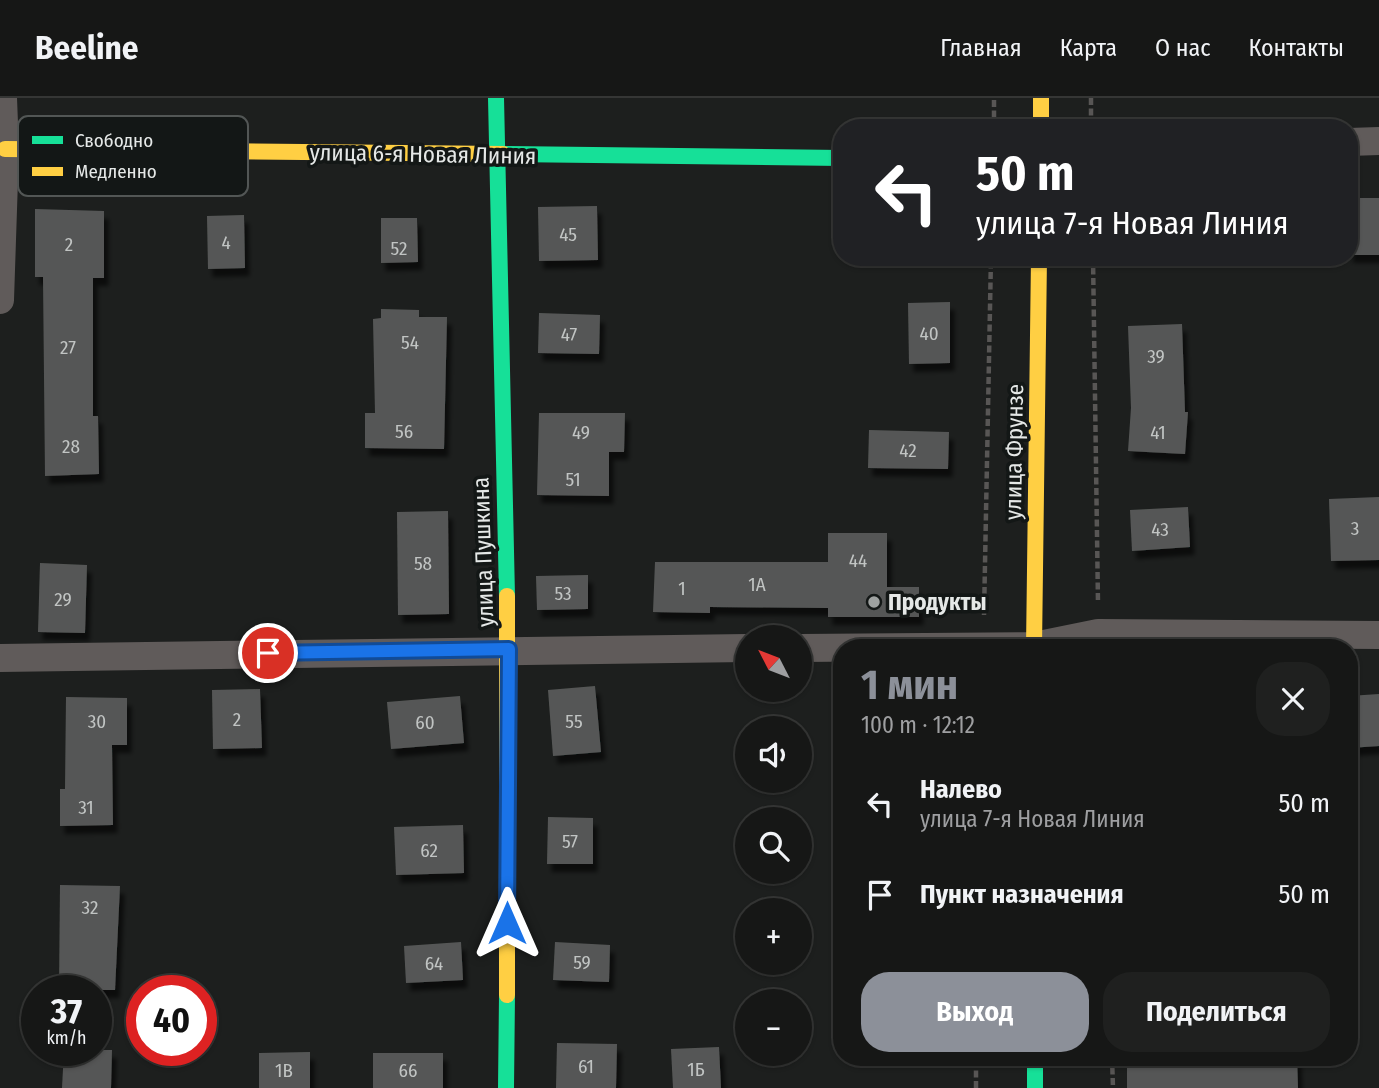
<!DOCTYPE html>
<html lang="ru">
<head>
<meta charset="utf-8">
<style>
  :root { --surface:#161716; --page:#1f201f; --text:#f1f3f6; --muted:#9e9fa1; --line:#353635; --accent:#8c9099 }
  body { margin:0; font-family:"Fira Sans Condensed",sans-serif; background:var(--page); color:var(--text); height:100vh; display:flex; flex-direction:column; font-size:26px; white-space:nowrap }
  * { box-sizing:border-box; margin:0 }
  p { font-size:23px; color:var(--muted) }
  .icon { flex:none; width:38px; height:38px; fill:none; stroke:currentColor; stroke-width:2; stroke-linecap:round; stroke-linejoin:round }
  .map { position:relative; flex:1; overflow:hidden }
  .sheet { position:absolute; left:833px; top:541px; width:525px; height:427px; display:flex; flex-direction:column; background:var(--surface); border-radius:28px; box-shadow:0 2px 5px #0004,0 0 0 2px var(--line) }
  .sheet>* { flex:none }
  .banner { position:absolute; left:833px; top:21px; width:525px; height:147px; border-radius:28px; box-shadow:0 2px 5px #0004,0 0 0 2px var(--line); background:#202124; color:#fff; overflow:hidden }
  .needle { width:46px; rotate:312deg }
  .tools { position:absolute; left:735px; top:527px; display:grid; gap:14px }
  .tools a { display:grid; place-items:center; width:77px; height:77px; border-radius:50%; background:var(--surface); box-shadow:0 2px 5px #0004,0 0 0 2px var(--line); font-size:35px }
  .speed { position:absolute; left:21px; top:877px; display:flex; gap:14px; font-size:35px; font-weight:700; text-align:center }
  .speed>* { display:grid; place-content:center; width:91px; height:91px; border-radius:50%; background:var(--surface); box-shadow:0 2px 5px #0004,0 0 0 2px var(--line); line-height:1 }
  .speed small { font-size:18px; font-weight:400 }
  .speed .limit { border:10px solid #d22; background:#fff; color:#111 }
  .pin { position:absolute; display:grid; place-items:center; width:60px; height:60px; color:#fff; margin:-30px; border:4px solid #fff; border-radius:50%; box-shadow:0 2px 7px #0007 }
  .me { position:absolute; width:77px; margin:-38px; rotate:0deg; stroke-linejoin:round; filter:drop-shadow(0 0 5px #0008) }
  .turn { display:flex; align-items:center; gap:24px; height:147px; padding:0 28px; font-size:32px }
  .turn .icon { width:91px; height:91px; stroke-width:2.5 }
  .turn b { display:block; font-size:49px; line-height:60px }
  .round { display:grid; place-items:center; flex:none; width:74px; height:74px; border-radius:28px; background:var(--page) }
  .headline { display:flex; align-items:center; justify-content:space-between; height:119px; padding:0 28px }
  h1 { font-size:42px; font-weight:700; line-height:52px; color:var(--accent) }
  .cta { display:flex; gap:14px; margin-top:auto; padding:14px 28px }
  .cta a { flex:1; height:80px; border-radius:28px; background:var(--accent); color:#fff; font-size:28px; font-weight:700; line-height:80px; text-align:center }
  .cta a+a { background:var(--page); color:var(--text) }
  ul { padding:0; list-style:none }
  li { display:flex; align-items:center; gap:21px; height:91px; padding:0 28px }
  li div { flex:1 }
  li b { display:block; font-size:26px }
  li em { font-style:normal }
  header { display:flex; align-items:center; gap:42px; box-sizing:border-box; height:98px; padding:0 35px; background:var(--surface); border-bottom:2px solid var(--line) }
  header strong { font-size:33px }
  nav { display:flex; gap:38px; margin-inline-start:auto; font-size:24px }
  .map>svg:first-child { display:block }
</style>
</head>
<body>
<header>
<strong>Beeline</strong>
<nav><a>Главная</a><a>Карта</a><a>О нас</a><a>Контакты</a></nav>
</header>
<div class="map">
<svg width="1379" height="990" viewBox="0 0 1379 990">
  <defs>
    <filter id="shadow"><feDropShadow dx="4.5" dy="8" stdDeviation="2" flood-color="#0009"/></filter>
  </defs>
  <rect width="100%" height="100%" fill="#1d1f1e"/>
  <!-- building -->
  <g fill="#555756" filter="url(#shadow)">
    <rect x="1349" y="100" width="30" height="57"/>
    <polygon points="597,108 598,162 539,163 538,109"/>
    <polygon points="35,111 104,113 104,180 93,180 93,318 98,318 99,376 45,378 43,179 35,179"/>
    <polygon points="244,117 245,170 208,171 207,118"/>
    <polygon points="381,120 417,120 418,164 381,165"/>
    <polygon points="950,204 950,265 909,266 908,205"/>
    <polygon points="381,211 419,212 419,219 447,219 444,351 365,350 365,315 375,315 373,221 381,220"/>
    <polygon points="539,215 600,217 599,256 538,255"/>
    <polygon points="1182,226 1185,314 1188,314 1185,356 1128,353 1131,310 1128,228"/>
    <polygon points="539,315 625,315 624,354 609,354 609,398 537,397"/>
    <polygon points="869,332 949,334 948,371 868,370"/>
    <polygon points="1379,399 1379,462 1331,463 1329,401"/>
    <polygon points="1188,409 1190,449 1132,453 1130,412"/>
    <polygon points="448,413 449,516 398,517 397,414"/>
    <polygon points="828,435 887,435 887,489 919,489 919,519 828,519 828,510 710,509 710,515 653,514 655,464 828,464"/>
    <polygon points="40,465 87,467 85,535 38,534"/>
    <polygon points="588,477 588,511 537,512 536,478"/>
    <polygon points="595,588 601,654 553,658 548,592"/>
    <polygon points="260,591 262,650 213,651 212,592"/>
    <polygon points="1379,596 1379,648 1349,650 1349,598"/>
    <polygon points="460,598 464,645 391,651 387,604"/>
    <polygon points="66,599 127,600 127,647 112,647 113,727 60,728 60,691 65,691"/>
    <polygon points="548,719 593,720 593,766 547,766"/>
    <polygon points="463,727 464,775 396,777 394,729"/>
    <polygon points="60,787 120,788 115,892 59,892"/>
    <polygon points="461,844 463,882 406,885 404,848"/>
    <polygon points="555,844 610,847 609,884 553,882"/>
    <polygon points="557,945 617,946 616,990 556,990"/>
    <polygon points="719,949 721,990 673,990 671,951"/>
    <polygon points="64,952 112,952 111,990 62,990"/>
    <polygon points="310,954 310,990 259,990 259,955"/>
    <rect x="373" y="955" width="70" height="35"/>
    <polygon points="1127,959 1297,959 1298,990 1127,990"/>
  </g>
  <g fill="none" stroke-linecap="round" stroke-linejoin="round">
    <!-- path -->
    <g stroke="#585655" stroke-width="4.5" stroke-dasharray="7 3.5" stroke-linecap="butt">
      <polyline points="1091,0 1091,30"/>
      <polyline points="994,30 994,0"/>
      <polyline points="1093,159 1098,505"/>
      <polyline points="984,517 991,159"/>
      <polyline points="1112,959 1113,990"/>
      <polyline points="976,990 976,959"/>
    </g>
    <!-- street -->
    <g stroke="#605b5a" stroke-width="28">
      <polyline points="1349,44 1379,43"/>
      <polyline points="0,202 5,51 3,0"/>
      <polyline points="800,550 1034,548 1098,535 1379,537"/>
      <polyline points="0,560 747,550"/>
    </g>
    <!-- fast -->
    <g stroke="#16e098" stroke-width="16">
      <polyline points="496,0 507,498"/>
      <polyline points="503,56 842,60"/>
      <polyline points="1035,959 1035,990"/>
      <polyline points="506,990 507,897"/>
    </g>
    <!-- slow -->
    <g stroke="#ffcf43" stroke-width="16">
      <polyline points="1041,0 1041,30"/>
      <polyline points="5,51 503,56"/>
      <polyline points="1034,550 1039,159"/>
      <polyline points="507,897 507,498"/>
    </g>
  </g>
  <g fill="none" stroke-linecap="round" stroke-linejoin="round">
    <!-- route casing -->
    <g stroke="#114b97" stroke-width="18">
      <polyline id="route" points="268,555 509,551 507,825"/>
    </g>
    <!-- route -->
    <use href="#route" stroke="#1a73e8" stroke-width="12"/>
  </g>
  <!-- markers -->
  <circle fill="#9fa2a1" stroke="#131716" stroke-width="2.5" cx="874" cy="504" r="7"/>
  <g text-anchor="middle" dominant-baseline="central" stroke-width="7" stroke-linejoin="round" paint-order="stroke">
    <!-- number labels -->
    <g font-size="19" fill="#c1c4c3">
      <text x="568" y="136">45</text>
      <text x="226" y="144">4</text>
      <text x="69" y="146">2</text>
      <text x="399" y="150">52</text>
      <text x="929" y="235">40</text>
      <text x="569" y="236">47</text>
      <text x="410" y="244">54</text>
      <text x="68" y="249">27</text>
      <text x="1156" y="258">39</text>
      <text x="404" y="333">56</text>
      <text x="581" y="334">49</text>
      <text x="1158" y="334">41</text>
      <text x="71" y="348">28</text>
      <text x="908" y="352">42</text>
      <text x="573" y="381">51</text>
      <text x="1355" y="430">3</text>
      <text x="1160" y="431">43</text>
      <text x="858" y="462">44</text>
      <text x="423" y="465">58</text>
      <text x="757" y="486">1А</text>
      <text x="682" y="490">1</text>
      <text x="563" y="495">53</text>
      <text x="63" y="501">29</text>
      <text x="237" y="621">2</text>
      <text x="97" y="623">30</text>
      <text x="574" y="623">55</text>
      <text x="425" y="624">60</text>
      <text x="86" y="709">31</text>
      <text x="570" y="743">57</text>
      <text x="429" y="752">62</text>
      <text x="90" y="809">32</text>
      <text x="582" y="864">59</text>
      <text x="434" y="865">64</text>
      <text x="586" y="968">61</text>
      <text x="696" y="971">1Б</text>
      <text x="284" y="972">1В</text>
      <text x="408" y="972">66</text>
    </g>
    <!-- street labels -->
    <g font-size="23" fill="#e5e8e7" stroke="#131716">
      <text transform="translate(423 56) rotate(1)">улица 6-я Новая Линия</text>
      <text transform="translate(1014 354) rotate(-89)">улица Фрунзе</text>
      <text transform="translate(483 454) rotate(-92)">улица Пушкина</text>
    </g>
    <!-- poi labels -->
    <g font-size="23" font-weight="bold" fill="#e5e8e7" stroke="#131716" text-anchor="start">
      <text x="888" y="504">Продукты</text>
    </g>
  </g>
  <!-- legend -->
  <rect x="18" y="18" width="230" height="80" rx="10" fill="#131716" stroke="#525655" stroke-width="2"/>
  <rect x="32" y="38" width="31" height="8" fill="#16e098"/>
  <rect x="32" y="69" width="31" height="9" fill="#ffcf43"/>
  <g font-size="19" fill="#e5e8e7">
    <text x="75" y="49">Свободно</text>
    <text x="75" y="80">Медленно</text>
  </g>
</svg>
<div class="tools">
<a><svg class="needle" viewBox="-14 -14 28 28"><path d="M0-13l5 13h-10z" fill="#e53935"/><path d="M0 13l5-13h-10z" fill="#9e9fa1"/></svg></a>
<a><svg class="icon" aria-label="sound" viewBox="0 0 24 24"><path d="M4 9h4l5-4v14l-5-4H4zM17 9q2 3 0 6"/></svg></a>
<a><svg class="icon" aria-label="search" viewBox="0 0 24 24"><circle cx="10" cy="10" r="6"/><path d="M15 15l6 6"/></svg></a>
<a>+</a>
<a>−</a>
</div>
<div class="speed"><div>37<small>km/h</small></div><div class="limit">40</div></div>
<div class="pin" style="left:268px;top:555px;background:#d93025"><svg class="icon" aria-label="arrive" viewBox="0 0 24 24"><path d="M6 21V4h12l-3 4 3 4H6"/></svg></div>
<svg class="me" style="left:507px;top:825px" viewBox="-20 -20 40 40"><path d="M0-17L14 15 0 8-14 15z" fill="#1a73e8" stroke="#fff" stroke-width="4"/></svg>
<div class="banner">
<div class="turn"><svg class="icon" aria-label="left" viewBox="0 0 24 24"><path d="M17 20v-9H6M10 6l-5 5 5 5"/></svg><div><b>50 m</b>улица 7-я Новая Линия</div></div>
</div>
<section class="sheet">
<div class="headline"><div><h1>1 мин</h1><p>100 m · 12:12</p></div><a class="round"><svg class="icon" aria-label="close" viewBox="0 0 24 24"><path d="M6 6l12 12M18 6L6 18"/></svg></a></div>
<ul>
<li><svg class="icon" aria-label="left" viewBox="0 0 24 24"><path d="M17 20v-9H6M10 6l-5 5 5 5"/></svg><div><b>Налево</b><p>улица 7-я Новая Линия</p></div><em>50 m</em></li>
<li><svg class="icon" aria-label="arrive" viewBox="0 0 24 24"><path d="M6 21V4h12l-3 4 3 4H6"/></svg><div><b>Пункт назначения</b></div><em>50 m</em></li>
</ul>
<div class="cta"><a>Выход</a><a>Поделиться</a></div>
</section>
</div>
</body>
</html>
